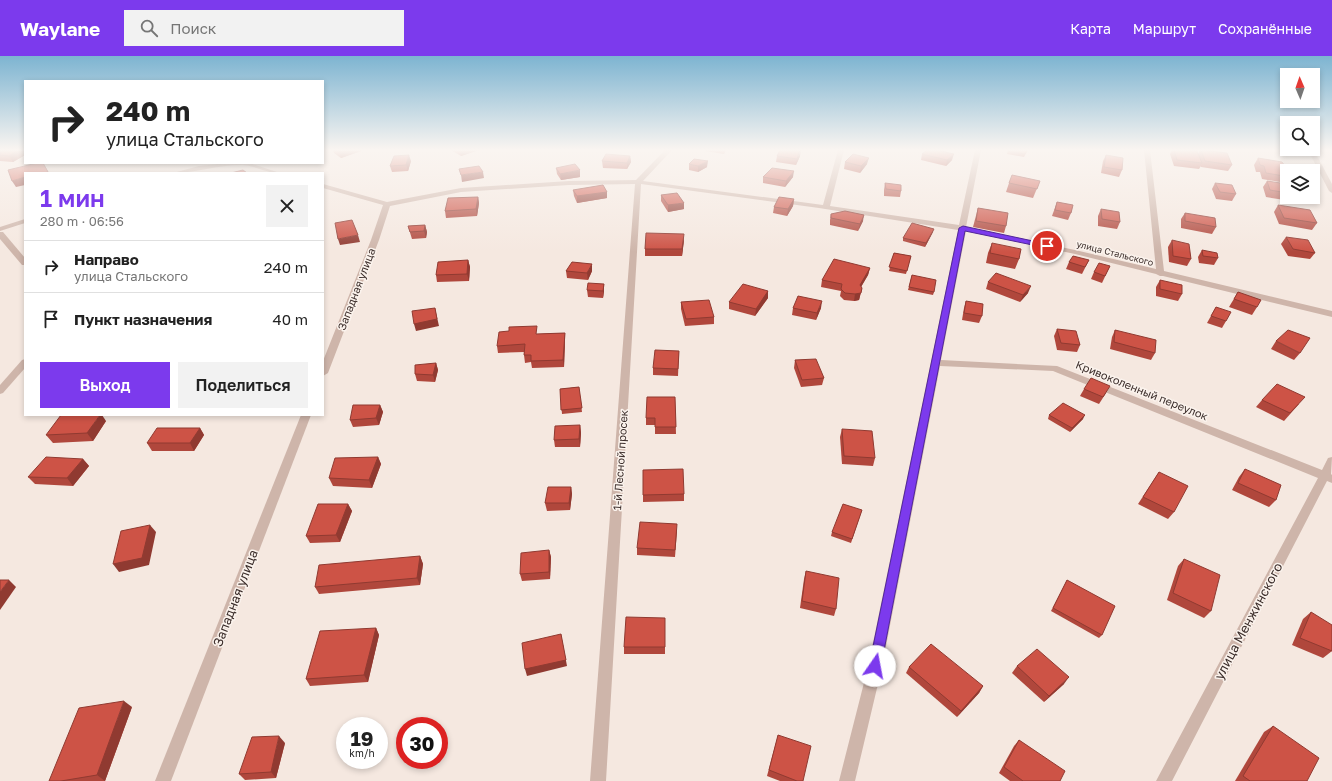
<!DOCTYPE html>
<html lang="ru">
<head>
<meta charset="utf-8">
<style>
  :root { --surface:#fff; --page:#f2f2f2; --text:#222; --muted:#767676; --line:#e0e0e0; --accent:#7c3aed }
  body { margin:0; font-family:"Golos Text",sans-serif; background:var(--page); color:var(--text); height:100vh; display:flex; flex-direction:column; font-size:15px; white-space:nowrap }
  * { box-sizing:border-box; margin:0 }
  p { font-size:13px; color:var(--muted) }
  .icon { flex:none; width:22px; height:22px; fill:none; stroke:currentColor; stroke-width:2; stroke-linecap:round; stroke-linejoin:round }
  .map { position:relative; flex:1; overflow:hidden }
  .side { position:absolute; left:24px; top:116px; width:300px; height:244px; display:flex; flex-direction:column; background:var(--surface); border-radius:0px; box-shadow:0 2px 6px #0003 }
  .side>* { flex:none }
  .guide { position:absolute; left:24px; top:24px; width:300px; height:84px; border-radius:0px; box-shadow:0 2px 6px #0003; background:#fff; color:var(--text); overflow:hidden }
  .needle { width:26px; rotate:358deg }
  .buttons { position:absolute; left:1280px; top:12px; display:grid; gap:8px }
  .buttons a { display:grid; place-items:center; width:40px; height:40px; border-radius:0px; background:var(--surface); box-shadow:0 2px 6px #0003; font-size:20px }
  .speed { position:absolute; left:336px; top:661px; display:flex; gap:8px; font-size:20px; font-weight:700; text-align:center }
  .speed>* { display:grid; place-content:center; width:52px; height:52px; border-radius:50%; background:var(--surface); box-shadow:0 2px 6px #0003; line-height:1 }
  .speed small { font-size:10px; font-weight:400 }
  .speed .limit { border:6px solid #d22; background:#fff; color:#111 }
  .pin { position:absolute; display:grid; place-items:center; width:34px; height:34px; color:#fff; margin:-17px; border:2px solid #fff; border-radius:50%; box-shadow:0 1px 4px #0007 }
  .me { position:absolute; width:44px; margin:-22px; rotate:12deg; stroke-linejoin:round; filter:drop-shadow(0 0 3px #0008) }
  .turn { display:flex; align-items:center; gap:14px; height:84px; padding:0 16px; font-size:18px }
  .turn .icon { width:52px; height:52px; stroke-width:2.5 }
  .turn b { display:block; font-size:28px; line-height:34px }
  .round { display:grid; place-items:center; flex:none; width:42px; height:42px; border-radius:0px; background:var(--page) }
  .head { display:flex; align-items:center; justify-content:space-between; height:68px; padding:0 16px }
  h1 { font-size:24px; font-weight:600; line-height:30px; color:var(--accent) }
  .cta { display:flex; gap:8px; margin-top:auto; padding:8px 16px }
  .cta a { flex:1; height:46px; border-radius:0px; background:var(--accent); color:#fff; font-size:16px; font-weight:600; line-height:46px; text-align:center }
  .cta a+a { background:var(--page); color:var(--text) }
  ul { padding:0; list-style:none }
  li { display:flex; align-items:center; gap:12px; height:52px; padding:0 16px; border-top:1px solid var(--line) }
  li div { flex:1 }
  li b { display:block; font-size:15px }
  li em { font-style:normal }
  header { display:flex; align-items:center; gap:24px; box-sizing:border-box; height:56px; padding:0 20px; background:var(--accent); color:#fff }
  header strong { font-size:19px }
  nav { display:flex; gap:22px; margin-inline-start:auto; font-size:14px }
  .search { width:280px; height:36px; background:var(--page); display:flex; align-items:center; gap:10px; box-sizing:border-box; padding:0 14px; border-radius:0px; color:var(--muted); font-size:15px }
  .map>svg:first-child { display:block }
</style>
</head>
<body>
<header>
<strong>Waylane</strong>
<div class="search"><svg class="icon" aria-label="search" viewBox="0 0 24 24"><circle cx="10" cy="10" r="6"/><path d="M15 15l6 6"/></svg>Поиск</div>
<nav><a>Карта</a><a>Маршрут</a><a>Сохранённые</a></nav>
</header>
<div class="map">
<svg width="1332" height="725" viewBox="0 0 1332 725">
  <rect width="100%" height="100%" fill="#f5e8e0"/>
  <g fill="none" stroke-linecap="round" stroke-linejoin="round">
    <!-- minor -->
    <g fill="#ceb5aa" fill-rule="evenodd">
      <polygon points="665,94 672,94 643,125 823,149 838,94 844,94 830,150 959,169 975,94 981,94 966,171 1075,194 1156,213 1144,94 1150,94 1164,215 1332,255 1332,261 1163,220 1160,220 1156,218 1075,198 966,175 941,304 1057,310 1322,414 1328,402 1332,401 1331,418 1332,419 1332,427 1327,425 1172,725 1156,725 1318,422 1053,315 940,310 882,611 855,725 839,725 868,611 958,174 819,152 641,128 606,725 590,725 635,128 569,129 461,136 390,150 379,184 328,317 323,320 323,305 371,184 383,149 323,132 323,128 387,146 461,132 569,125 636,124"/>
      <polygon points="1308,94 1314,94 1332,128 1332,137 1329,135"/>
      <path d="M226,107H249L280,117C266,117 254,109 241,109C218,109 195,117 173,117L199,110Z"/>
      <polygon points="25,163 25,167 0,175 0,171"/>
      <polygon points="0,176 3,176 25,202 25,209 22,209 0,183"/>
      <polygon points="25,303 25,312 3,337 0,338 0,329 22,304"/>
      <polygon points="301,359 311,359 171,725 155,725"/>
    </g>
  </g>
  <!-- wall -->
  <g fill="#b0473c">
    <polygon points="0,94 25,94 25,99 13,106 0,105"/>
    <polygon points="333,94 361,94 361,95 341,102 334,97"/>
    <polygon points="451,94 479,94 461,100"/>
    <polygon points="705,94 726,94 724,98 705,95"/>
    <polygon points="1008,94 1028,94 1024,101 1007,98"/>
    <polygon points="1172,94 1192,94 1198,98 1200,94 1203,94 1232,109 1228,115 1201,111 1201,110 1199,113 1174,110 1170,98"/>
    <polygon points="922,98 952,104 946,110 921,104"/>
    <polygon points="1106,99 1122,114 1119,121 1101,117 1103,105"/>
    <polygon points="630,100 631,106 627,113 603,112 602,105"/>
    <polygon points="777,100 800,100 796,109 776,106"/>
    <polygon points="1258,102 1287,113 1283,118 1284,120 1280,126 1262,123 1260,116 1256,116 1254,109"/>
    <polygon points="411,105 408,115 392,116 390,110"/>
    <polygon points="845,106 867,108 860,117 844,113"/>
    <polygon points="689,108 707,111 698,116 689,114"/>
    <polygon points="556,112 580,121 561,124 557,118"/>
    <polygon points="763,121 793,121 785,131 763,127"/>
    <polygon points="1040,125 1033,142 1006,136 1009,127"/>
    <polygon points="1267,125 1287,128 1287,141 1293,141 1291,145 1266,141 1263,131"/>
    <polygon points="885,127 901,135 900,141 884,140 884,134"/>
    <polygon points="1215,127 1236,138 1232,145 1216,143 1212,133"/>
    <polygon points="573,134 607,136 607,142 577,147 574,140"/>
    <polygon points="661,139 684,153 668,156 661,145"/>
    <polygon points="478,141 479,147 477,160 446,162 445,155"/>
    <polygon points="794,143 793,150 787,160 773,157 774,151"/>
    <polygon points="1057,146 1071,157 1068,164 1052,160"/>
    <polygon points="1278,149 1317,167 1312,174 1279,168 1274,156"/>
    <polygon points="978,152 1006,170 1004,177 973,171"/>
    <polygon points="1101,153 1120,166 1117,173 1098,170 1098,160"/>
    <polygon points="1185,157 1216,171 1212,178 1181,172 1181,163"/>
    <polygon points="831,158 863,165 858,175 830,169 830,164"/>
    <polygon points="425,169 427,176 426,182 412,183 408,170"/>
    <polygon points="933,176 925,191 903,185 903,182"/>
    <polygon points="1286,181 1315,197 1310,203 1288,200 1281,188"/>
    <polygon points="684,184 682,200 645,200 645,193"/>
    <polygon points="1172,184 1191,203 1187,210 1169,206 1168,191"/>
    <polygon points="992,187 1019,203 1015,213 986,207 988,197"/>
    <polygon points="1202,194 1218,202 1214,209 1199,207 1198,201"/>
    <polygon points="894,197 911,200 906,218 889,215"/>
    <polygon points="468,204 470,211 469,225 437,226 436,219"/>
    <polygon points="1089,204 1082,218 1066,213 1069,206"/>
    <polygon points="1110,210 1102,227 1091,223 1094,216"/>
    <polygon points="870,212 868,219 861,231 862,232 859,244 854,245 844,244 840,240 841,235 821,231 822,224"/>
    <polygon points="566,215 592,215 588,224 567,222"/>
    <polygon points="912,219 934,236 933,239 908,234"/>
    <polygon points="1160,224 1182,238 1178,245 1156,240 1156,231"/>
    <polygon points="988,226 1028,237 1020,246 986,233"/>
    <polygon points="604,228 604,235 603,242 588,241 587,234"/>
    <polygon points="768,235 768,242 755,260 729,253 729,246"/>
    <polygon points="1238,236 1257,251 1252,259 1229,251"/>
    <polygon points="966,245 982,260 979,267 962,264 964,252"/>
    <polygon points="681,246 714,261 714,268 685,270 681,253"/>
    <polygon points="1216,251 1226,265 1222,272 1207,267"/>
    <polygon points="793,252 821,252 816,264 792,259"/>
    <polygon points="1057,273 1080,289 1077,296 1057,294 1054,280"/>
    <polygon points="1115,274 1155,297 1151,304 1110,293 1112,281"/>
    <polygon points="565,277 565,284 564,311 532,312 531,306 525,307 524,299 524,296 498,297 497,290 538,278"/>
    <polygon points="1276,285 1300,297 1294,304 1271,293"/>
    <polygon points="679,295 678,320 653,319 653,312"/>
    <polygon points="795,304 824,322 822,329 801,331 794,312"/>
    <polygon points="436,307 438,314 435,326 417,325 415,318"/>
    <polygon points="579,331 582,356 562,358 560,333"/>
    <polygon points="1084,333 1106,337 1099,348 1080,340"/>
    <polygon points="675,341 676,378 655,378 655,369 646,369 646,362"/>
    <polygon points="1262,344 1299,348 1284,365 1256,351"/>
    <polygon points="380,349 383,356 379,369 353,371 350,364"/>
    <polygon points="1049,359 1083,363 1070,376 1048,363"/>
    <polygon points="106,365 93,385 53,387 46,379"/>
    <polygon points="580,369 581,377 580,391 555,391 554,384"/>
    <polygon points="200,372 204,379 194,395 152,395 147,387"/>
    <polygon points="842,373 875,402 873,410 842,408 840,381"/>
    <polygon points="378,401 381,408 372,432 333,430 329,422"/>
    <polygon points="83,403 89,410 73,430 35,428 28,421"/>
    <polygon points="1245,413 1276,444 1269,451 1232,434 1239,421"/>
    <polygon points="643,414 684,438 684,445 643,446"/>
    <polygon points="1159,416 1174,456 1168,463 1138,448"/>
    <polygon points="571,431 572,438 570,454 547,455 545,447"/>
    <polygon points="348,448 352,455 340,486 310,487 306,480"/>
    <polygon points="862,454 851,487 831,480 832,476"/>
    <polygon points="677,475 675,501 637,499 637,492"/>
    <polygon points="549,494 551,501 550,523 522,525 520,518"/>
    <polygon points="420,500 423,508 420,529 319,538 315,531"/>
    <polygon points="1184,503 1211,555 1204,562 1167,544 1178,510"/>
    <polygon points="806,515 836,553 834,560 800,552 804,523"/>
    <polygon points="1067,524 1102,579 1099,582 1051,555"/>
    <polygon points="1311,556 1332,595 1323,602 1292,589 1303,563"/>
    <polygon points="665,562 665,598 624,598 624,591"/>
    <polygon points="376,572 379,579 368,626 310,630 306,623"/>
    <polygon points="1017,610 1064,628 1044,646 1012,617"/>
    <polygon points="909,611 983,630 979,637 957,661 906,617"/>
    <polygon points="132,651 105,725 49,725"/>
    <polygon points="1273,670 1307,725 1235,725 1264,676"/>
    <polygon points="778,679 803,725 780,725 767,720"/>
    <polygon points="1019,684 1060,725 1010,725 999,717 1014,690"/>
    <polygon points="285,687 276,722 245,724 239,718"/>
  </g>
  <!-- shaded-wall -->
  <g fill="#903a31">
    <polygon points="19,94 25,94 25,99 13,106 9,100"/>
    <polygon points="342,94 361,94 361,95 341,102 339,95"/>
    <polygon points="460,94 479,94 461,100"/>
    <polygon points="801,94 800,100 796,109 797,103"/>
    <polygon points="954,98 952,104 946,110 947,104"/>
    <polygon points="409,99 411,105 408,115 406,109"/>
    <polygon points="630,100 631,106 627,113 627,107"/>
    <polygon points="869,102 867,108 860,117 861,110"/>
    <polygon points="708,105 707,111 698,116 698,110"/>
    <polygon points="43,107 49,117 43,117"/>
    <polygon points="580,114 580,121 561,124 560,118"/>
    <polygon points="794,115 793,121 785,131 786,125"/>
    <polygon points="483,116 484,122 462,126 461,119"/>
    <polygon points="25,121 25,129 16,131 12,125"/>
    <polygon points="607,136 607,142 577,147 577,140"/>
    <polygon points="478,141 479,147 477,160 476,153"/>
    <polygon points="794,143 793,150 787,160 788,153"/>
    <polygon points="684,147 684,153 668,156 668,149"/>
    <polygon points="864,159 863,165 858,175 860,168"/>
    <polygon points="425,169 427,176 426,182 424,175"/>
    <polygon points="934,173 933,176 925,191 926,187"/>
    <polygon points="684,178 684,184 682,200 682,193"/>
    <polygon points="358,179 360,186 340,189 338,183"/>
    <polygon points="468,204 470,211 469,225 467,218"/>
    <polygon points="592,208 592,215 588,224 587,217"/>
    <polygon points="870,212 868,219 858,236 860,229"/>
    <polygon points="604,228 604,235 603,242 603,235"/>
    <polygon points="1031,230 1028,237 1020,246 1023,239"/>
    <polygon points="862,232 859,244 854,245 855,238"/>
    <polygon points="768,235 768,242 755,260 756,253"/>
    <polygon points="822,245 821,252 816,264 817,257"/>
    <polygon points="435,252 439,270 416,275 414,268"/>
    <polygon points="565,277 565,284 564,311 563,304"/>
    <polygon points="436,307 438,314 435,326 433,319"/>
    <polygon points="380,349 383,356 379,369 376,362"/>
    <polygon points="100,359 102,359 106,365 93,385 87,377"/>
    <polygon points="1085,359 1083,363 1070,376 1072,372"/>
    <polygon points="580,369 581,377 580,391 579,383"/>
    <polygon points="200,372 204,379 194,395 190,387"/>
    <polygon points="378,401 381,408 372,432 369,424"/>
    <polygon points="83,403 89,410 73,430 67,422"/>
    <polygon points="571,431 572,438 570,454 569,447"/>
    <polygon points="348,448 352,455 340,486 336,479"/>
    <polygon points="150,469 156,476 149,509 119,516 113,508"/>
    <polygon points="549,494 551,501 550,523 549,516"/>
    <polygon points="420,500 423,508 420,529 417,522"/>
    <polygon points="9,524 16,531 0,554 0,536"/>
    <polygon points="376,572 379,579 368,626 364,619"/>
    <polygon points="561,578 567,610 527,620 525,613"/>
    <polygon points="1069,621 1064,628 1044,646 1049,640"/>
    <polygon points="983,630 979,637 957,661 961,655"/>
    <polygon points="124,645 132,651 105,725 97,719"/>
    <polygon points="279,680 285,687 276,722 271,716"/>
  </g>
  <!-- building -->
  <g fill="#cd5346" stroke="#903a31">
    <polygon points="0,94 19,94 9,100 0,99"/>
    <polygon points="780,94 800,94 797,103 777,100"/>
    <polygon points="927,94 937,94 954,98 947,104 922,98"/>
    <polygon points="1008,94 1027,94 1025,98 1008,95"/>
    <polygon points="1174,94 1192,94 1197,95 1202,107 1177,104"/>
    <polygon points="1201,94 1227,97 1232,109 1205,105"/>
    <polygon points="606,98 630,100 627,107 602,105"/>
    <polygon points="853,98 869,102 861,110 845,106"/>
    <polygon points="409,99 406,109 390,110 394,100"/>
    <polygon points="1106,99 1123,102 1122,114 1104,111"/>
    <polygon points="1258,102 1282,106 1287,113 1281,112 1284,120 1266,117 1264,110 1260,109"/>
    <polygon points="694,103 708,105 698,110 689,108"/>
    <polygon points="37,107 43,107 48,116 43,117 25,117 25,121 12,125 8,114"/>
    <polygon points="575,108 580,114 560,118 556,112"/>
    <polygon points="479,110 483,116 461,119 459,113"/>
    <polygon points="772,112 794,115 786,125 763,121"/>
    <polygon points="243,114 247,117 231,117"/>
    <polygon points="1012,119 1040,125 1037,133 1009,127"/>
    <polygon points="1267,125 1287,128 1287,137 1270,134"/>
    <polygon points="885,127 901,129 901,135 886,133"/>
    <polygon points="1215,127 1232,129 1236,138 1220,136"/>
    <polygon points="603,129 607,136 577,140 573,134"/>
    <polygon points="677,137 684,147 668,149 661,139"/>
    <polygon points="478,141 476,153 445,155 448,142"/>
    <polygon points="779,141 794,143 788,153 774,151"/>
    <polygon points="1057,146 1073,149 1071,157 1055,154"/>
    <polygon points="1278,149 1310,154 1317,167 1284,162"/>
    <polygon points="978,152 1008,157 1006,170 976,165"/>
    <polygon points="1101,153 1119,156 1120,166 1102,163"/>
    <polygon points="845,155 864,159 860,168 831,162 831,158"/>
    <polygon points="1185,157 1215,162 1216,171 1185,165"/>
    <polygon points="352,164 358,179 338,183 335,167"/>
    <polygon points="912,167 934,173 926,187 903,182"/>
    <polygon points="425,169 424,175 410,176 408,170"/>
    <polygon points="646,177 684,178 682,193 645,193"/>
    <polygon points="1286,181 1308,184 1315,197 1293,193"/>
    <polygon points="1172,184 1189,188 1191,203 1173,200"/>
    <polygon points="992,187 1021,193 1019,203 990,197"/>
    <polygon points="1202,194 1217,197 1218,202 1203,200"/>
    <polygon points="894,197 911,200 907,215 889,211"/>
    <polygon points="1073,200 1089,204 1085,211 1069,206"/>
    <polygon points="834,203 870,212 860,229 862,232 861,237 855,238 845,237 841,233 842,228 822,224"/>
    <polygon points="468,204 467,218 436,219 438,206"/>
    <polygon points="572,206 592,208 587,217 566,215"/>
    <polygon points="1099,207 1110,210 1105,220 1094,216"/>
    <polygon points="996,217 1031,230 1023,239 988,226"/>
    <polygon points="912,219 936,224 934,236 909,231"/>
    <polygon points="1160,224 1182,229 1182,238 1160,233"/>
    <polygon points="588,227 604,228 603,235 587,234"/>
    <polygon points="743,228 768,235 756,253 729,246"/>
    <polygon points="1238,236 1261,244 1257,251 1234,243"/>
    <polygon points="798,240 822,245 817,257 793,252"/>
    <polygon points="709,244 714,261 686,263 681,246"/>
    <polygon points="966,245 983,248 982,260 964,257"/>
    <polygon points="1216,251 1231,256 1226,265 1211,260"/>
    <polygon points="435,252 437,263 414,268 412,255"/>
    <polygon points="537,270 536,278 565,277 563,304 531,305 531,299 524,299 525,288 497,290 499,276 509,275 509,271"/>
    <polygon points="1057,273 1076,275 1080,289 1061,287"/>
    <polygon points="1115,274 1156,284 1155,297 1114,286"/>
    <polygon points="1288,274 1310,282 1300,297 1276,285"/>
    <polygon points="655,294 679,295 678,313 653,312"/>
    <polygon points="816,303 824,322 802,324 795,304"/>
    <polygon points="436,307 433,319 415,318 415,309"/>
    <polygon points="1091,322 1110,330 1103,341 1084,333"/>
    <polygon points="1277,328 1305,341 1290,357 1262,344"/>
    <polygon points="579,331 582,352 561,354 560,333"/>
    <polygon points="647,341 675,341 676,371 655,371 655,362 646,362"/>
    <polygon points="1063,347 1085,359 1072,372 1049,359"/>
    <polygon points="353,349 380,349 376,362 350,364"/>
    <polygon points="61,359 100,359 87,377 46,379"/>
    <polygon points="580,369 579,383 554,384 555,370"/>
    <polygon points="157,372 200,372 190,387 147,387"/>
    <polygon points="842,373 872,375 875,402 844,400"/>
    <polygon points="46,401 83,403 67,422 28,421"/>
    <polygon points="378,401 369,424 329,422 335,402"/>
    <polygon points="683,413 684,438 643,439 643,414"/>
    <polygon points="1245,413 1281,429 1276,444 1238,427"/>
    <polygon points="1159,416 1188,430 1174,456 1143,441"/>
    <polygon points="548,431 571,431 569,447 545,447"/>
    <polygon points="318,448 348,448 336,479 306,480"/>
    <polygon points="843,448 862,454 852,483 832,476"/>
    <polygon points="640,466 677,468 675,494 637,492"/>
    <polygon points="150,469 142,502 113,508 121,475"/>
    <polygon points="549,494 549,516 520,518 521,497"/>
    <polygon points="420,500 417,522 315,531 319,509"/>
    <polygon points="1184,503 1220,519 1211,555 1173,537"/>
    <polygon points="806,515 839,522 836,553 802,545"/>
    <polygon points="0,524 9,524 0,536"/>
    <polygon points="1067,524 1115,550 1102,579 1053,552"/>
    <polygon points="1311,556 1332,569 1332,595 1300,582"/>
    <polygon points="626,561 665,562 665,591 624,591"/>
    <polygon points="376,572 364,619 306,623 320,575"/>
    <polygon points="561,578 566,604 525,613 522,587"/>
    <polygon points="931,588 983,630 961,655 909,611"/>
    <polygon points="1037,593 1069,621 1049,640 1017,610"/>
    <polygon points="124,645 97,719 61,725 49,725 79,652"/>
    <polygon points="1273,670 1319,702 1307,725 1250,725 1243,720"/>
    <polygon points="778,679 811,690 803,725 797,725 769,714"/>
    <polygon points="279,680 271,716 239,718 252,681"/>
    <polygon points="1019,684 1065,715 1060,725 1023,725 1004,711"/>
  </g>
  <!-- sky -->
  <linearGradient id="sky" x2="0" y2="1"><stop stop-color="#7db4d1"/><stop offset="0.48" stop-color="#faf5f1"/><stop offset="1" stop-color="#faf5f1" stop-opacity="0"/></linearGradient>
  <rect width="1332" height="196" fill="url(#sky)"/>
  <!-- route -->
  <polygon fill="#7c3aed" stroke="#51269a" points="963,170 1047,188 1050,190 1047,192 965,175 881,610 879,615 875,616 870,615 869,610 959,172"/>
  <g text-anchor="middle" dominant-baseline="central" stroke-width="3" stroke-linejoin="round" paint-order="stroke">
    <!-- far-street labels -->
    <g font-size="9" fill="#3b2d2a" stroke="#fbf3ed">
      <text transform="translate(1115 197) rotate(14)">улица Стальского</text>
    </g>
    <!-- street labels -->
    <g font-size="11" fill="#3b2d2a" stroke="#fbf3ed">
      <text transform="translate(356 233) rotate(-69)">Западная улица</text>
      <text transform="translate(1142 334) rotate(22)">Кривоколенный переулок</text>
      <text transform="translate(620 404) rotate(-86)">1-й Лесной просек</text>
    </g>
    <!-- near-street labels -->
    <g font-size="13" fill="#3b2d2a" stroke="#fbf3ed">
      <text transform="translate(235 542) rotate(-69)">Западная улица</text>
      <text transform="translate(1248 565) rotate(-62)">улица Менжинского</text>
    </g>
  </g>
</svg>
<div class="buttons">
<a><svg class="needle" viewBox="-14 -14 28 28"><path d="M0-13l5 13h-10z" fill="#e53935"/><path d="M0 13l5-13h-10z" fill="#767676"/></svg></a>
<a><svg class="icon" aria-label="search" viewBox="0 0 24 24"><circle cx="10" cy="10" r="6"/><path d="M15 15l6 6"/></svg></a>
<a><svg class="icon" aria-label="layers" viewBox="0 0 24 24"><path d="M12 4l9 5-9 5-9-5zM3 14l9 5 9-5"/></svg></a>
</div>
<div class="speed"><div>19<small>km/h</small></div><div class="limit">30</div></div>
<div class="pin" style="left:1047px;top:190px;background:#d93025"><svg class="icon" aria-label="arrive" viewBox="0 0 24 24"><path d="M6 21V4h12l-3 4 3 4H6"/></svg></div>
<svg class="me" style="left:875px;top:610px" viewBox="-20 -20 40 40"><circle r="19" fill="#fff"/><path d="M0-13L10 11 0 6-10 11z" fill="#7c3aed"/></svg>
<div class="guide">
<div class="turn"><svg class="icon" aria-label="right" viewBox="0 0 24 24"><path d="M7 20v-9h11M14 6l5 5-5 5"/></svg><div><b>240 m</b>улица Стальского</div></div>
</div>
<section class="side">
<div class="head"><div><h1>1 мин</h1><p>280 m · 06:56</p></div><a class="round"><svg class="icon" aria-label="close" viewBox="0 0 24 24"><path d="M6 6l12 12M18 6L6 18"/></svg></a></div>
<ul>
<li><svg class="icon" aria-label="right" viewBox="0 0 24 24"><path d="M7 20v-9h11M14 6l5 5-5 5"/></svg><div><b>Направо</b><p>улица Стальского</p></div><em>240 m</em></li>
<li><svg class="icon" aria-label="arrive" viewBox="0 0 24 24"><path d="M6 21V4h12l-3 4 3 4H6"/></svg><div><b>Пункт назначения</b></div><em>40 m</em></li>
</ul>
<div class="cta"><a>Выход</a><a>Поделиться</a></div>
</section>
</div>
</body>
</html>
